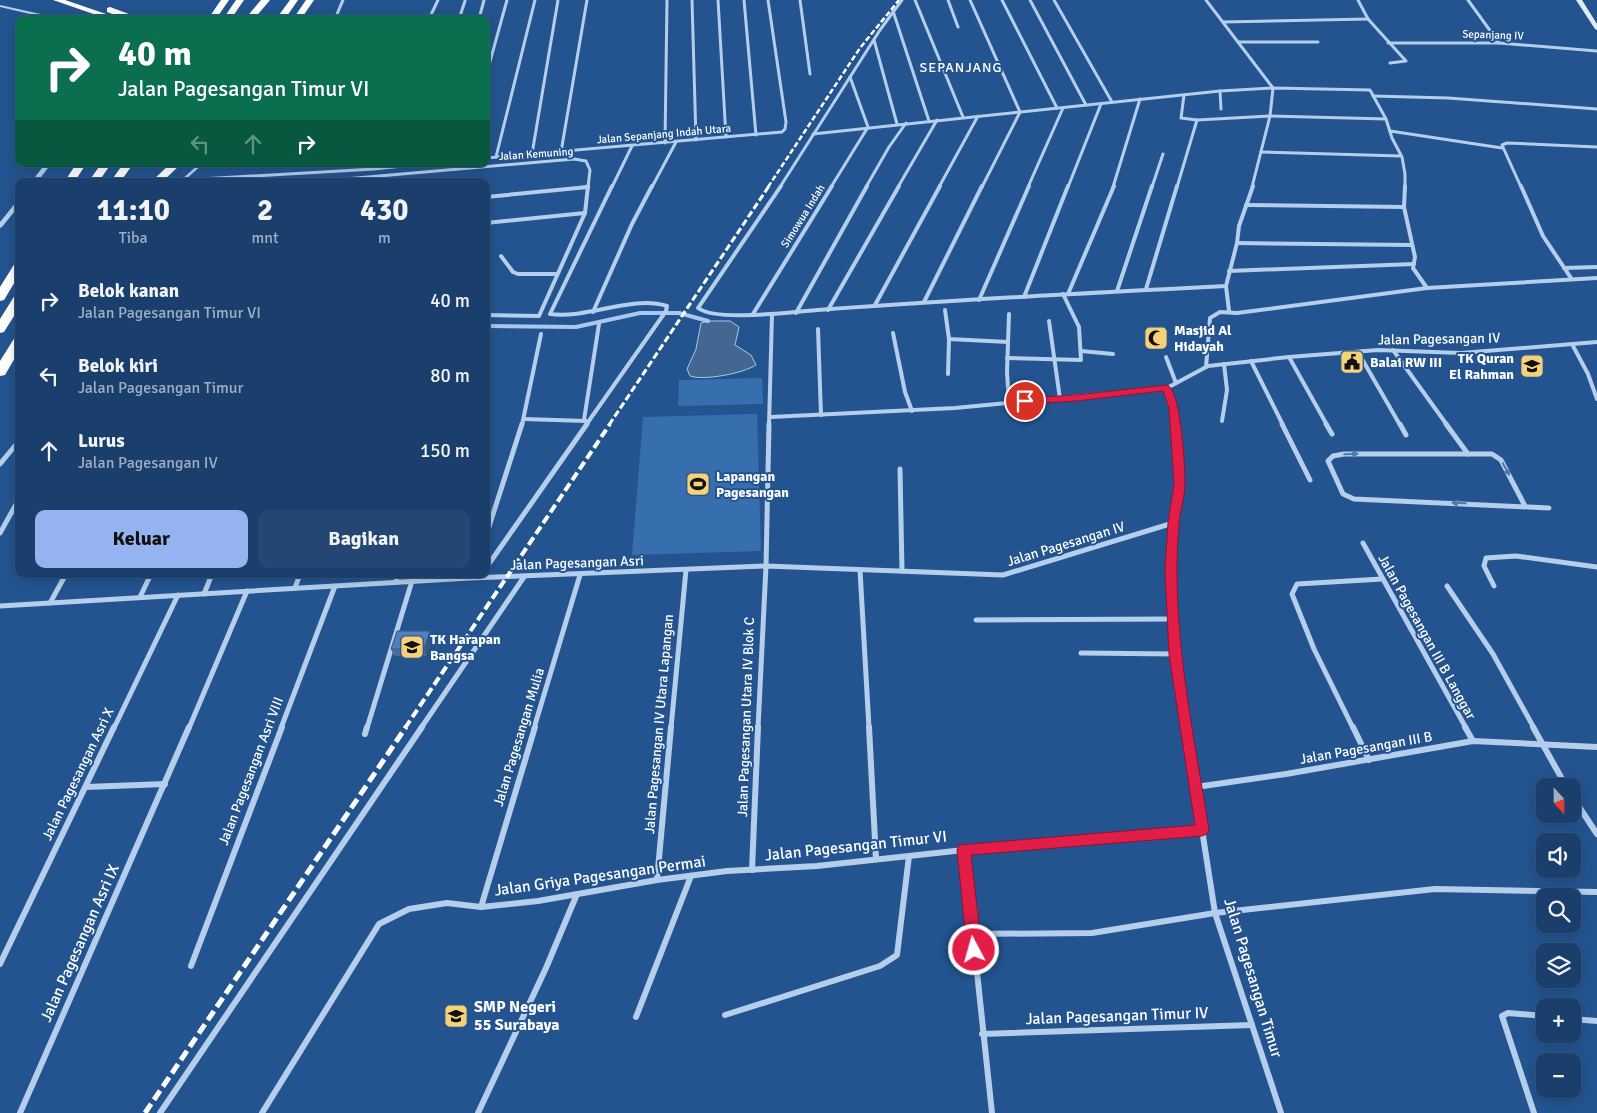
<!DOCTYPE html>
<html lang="id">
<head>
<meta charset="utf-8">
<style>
  :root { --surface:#1a3f6c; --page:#234672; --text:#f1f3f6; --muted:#9fafc2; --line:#38587f; --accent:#95b2f1 }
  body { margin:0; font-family:Signika,sans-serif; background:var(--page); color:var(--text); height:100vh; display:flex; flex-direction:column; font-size:19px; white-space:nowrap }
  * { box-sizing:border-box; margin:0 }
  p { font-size:16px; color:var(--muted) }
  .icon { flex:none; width:28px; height:28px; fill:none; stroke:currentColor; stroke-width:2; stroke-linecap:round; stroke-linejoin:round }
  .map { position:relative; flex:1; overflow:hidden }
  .details { position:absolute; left:15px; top:178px; width:475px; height:400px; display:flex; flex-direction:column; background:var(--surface); border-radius:10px; box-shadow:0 2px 12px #0003,0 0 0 1px var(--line) }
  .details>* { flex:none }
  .guide { position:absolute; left:15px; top:15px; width:475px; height:152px; border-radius:10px; box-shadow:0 2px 12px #0003,0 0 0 1px var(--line); background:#0b6e4f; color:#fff; overflow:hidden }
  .needle { width:32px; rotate:159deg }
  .controls { position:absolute; left:1536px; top:778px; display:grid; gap:10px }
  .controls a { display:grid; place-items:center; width:45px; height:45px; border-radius:10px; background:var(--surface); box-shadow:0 2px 12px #0003,0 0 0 1px var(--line); font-size:25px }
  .pin { position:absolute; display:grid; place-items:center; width:42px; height:42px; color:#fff; margin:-21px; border:2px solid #fff; border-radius:50%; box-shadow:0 1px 5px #0007 }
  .me { position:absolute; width:55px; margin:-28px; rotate:354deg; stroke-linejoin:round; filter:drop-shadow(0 0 4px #0008) }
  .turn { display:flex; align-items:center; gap:18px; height:105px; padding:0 20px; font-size:22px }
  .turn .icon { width:65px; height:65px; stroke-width:2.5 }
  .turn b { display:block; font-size:35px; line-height:42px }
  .lanes { display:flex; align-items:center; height:48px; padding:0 20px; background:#0003; justify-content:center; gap:25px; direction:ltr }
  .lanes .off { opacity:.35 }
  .eta { display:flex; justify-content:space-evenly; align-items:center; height:85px; text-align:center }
  .eta b { font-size:30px; font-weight:700; line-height:35px }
  .cta { display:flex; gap:10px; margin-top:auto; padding:10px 20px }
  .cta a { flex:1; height:58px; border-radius:10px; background:var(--accent); color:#111; font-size:20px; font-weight:700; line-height:58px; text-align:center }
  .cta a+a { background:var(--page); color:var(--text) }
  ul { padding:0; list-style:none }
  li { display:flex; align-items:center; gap:15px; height:75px; padding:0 20px }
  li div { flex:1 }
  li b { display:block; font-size:19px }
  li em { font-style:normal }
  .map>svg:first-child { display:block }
</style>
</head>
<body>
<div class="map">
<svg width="1597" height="1113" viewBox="0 0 1597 1113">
  <rect width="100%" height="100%" fill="#235490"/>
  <!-- green -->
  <g fill="#376ead">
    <polygon points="762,378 763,404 678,406 679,380"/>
    <polygon points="757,414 761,551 632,555 643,417"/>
  </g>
  <!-- water -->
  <path fill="#446791" stroke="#a8c9ed" d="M708,321H730L739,327L735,345L751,355L756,365C744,373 704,381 690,376L687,369L696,349L701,323Z"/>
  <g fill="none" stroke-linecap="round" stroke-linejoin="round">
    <!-- stream -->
    <polyline stroke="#a8c9ed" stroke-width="4" points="486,326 576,327 640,313 679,313 708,321"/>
    <!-- minor-far3 -->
    <g stroke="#b4ceec" stroke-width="3">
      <polyline points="692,0 696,140"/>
      <polyline points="718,0 726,137"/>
      <polyline points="744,0 756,135"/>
      <polyline points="800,0 810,74"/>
      <polyline points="915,0 963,117"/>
      <polyline points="948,0 958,27"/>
      <polyline points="970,0 1020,112 982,187"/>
      <polyline points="1002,0 1057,108"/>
      <polyline points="1030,0 1086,105"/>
      <polyline points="1054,0 1112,102"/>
      <polyline points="1206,0 1273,88 1270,116 1252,187"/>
      <polyline points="1358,0 1368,19 1406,61 1390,63"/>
      <polyline points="1468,0 1499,43"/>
      <polyline points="893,11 929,121"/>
      <polyline points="335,19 343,0"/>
      <polyline points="429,19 438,0"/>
      <polyline points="459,19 465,1"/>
      <polyline points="479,19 484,0"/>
      <polyline points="1223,22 1368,19"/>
      <polyline points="874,40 897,124"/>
      <polyline points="1239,42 1318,42"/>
      <polyline points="1388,43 1499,43 1597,51"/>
      <polyline points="486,76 507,0"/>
      <polyline points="1220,91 1221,109"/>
      <polyline points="1184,95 1181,118 1197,120 1270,116 1386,119"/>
      <polyline points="1373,96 1448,98 1597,109"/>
      <polyline points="1390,131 1502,148"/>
      <polyline points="813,134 1220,91 1273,88 1370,90 1386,119 1392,138 1402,157 1405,174 1405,187"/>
      <polyline points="665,143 667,0"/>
      <polyline points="561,152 587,0"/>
      <polyline points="1261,152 1401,156"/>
      <polyline points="532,154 558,0"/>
      <polyline points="496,157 535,0"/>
      <polyline points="486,158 782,132 785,129 786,122 768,0"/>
      <polyline points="183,180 374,169 422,164"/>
      <polyline points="183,180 201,164"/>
      <polyline points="322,181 574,159 586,161 590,170 588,187"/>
      <polyline points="583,187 588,187"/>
      <polyline points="612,187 632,146"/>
      <polyline points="652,187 676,142"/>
      <polyline points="780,187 880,30 902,0"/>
      <polyline points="831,187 868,127 850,77"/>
      <polyline points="866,187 889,147 906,123"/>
      <polyline points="898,187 937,120"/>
      <polyline points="939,187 978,116"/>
      <polyline points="1028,187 1063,108"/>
      <polyline points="1068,187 1101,104"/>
      <polyline points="1113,187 1140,99"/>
      <polyline points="1152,187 1163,154"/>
      <polyline points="1177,187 1197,120"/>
      <polyline points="1521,187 1502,145 1507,143 1597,147"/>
    </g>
    <!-- minor-far2 -->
    <g stroke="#b4ceec" stroke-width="4">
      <path d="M781,186L698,308C715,321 783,313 806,311C946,300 1086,293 1226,286"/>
      <polyline points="1405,186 1404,207 1415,257 1413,268 1427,288"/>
      <polyline points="1521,186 1543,236 1571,278"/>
      <polyline points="486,197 588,187"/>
      <polyline points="1246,205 1404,207"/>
      <polyline points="486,223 585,213"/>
      <polyline points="1237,243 1412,245"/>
      <polyline points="501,256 513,272 518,274 557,274"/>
      <polyline points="1564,268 1597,267"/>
      <polyline points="1229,271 1414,264"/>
      <polyline points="1146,289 1177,186"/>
      <polyline points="1117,291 1152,186"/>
      <polyline points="1068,294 1114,186"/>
      <polyline points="1024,297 1068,186"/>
      <polyline points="979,300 1029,186"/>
      <polyline points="924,302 982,186"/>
      <polyline points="875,305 940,186"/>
      <polyline points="828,310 899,186"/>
      <polyline points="945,310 949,339 1008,342"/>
      <polyline points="1229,311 1226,286 1237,243 1239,226 1253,186"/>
      <polyline points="593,312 632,224 652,186"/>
      <polyline points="796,313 867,186"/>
      <polyline points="753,314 832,186"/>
      <polyline points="1009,314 1007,372 1009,403"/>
      <polyline points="486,315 539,316 585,213 588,186"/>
      <polyline points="1049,321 1060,399"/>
      <polyline points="818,329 821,415"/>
      <polyline points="893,333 905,392 912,411"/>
      <polyline points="1572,344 1588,374 1597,399"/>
      <polyline points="1393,350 1447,425"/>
      <polyline points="1081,351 1113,354"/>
      <polyline points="1358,352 1400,425"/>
      <polyline points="1166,357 1176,383"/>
      <polyline points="1289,357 1327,425"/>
      <polyline points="1007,358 1081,360 1079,327 1063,294"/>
      <polyline points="1251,361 1283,425"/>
      <polyline points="1206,367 1210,318 1220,312 1237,313 1427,288 1597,278"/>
      <polyline points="948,374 949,339"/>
      <polyline points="771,417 955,408 1167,388"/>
      <polyline points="524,419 586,421"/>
      <polyline points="584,420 599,324"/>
      <polyline points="1222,421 1227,390 1224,364"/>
      <polyline points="522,425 541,334"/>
      <path d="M586,425L666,311L667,306C631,295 589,319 550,314L612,186"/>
      <polyline points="769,425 772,314"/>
      <polyline points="1175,425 1174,407 1167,388 1208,366 1289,357 1378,350 1461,353 1597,342"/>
    </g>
    <!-- minor-far1 -->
    <g stroke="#b4ceec" stroke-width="5">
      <polyline points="1282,424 1310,480"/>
      <polyline points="1326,424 1332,434"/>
      <polyline points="1400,424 1406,435"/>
      <polyline points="1446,424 1468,454"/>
      <polyline points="0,464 19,441"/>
      <polyline points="900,469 902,571"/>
      <polyline points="1525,506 1501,460 1492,454 1344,454 1333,456 1328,461 1343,494 1354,499 1549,508"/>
      <polyline points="1173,523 1170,570 1175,654 1186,728"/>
      <polyline points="0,533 19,499"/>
      <polyline points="486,536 522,424"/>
      <polyline points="1363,543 1466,728"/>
      <polyline points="486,568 587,424"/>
      <polyline points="860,570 869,728"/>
      <polyline points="396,582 398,574"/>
      <polyline points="1447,586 1493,654 1534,728"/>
      <polyline points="1494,586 1484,566 1486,558 1516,556 1597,567"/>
      <polyline points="295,588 300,574"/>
      <polyline points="204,594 212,574"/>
      <polyline points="140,597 151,574"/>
      <polyline points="50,603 66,574"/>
      <polyline points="0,606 470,578 766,566 1003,575 1173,523 1179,484 1175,424"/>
      <polyline points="976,620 1173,619"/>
      <polyline points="1081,653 1175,654"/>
      <polyline points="114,728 178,595"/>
      <polyline points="189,728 247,591"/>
      <polyline points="281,728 335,586"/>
      <polyline points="367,728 412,581"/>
      <polyline points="421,728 524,577"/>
      <polyline points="534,728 580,575"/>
      <polyline points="671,728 686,570"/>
      <polyline points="758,728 766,566 769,424"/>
      <polyline points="1353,728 1314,649 1292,594 1297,584 1382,579"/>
    </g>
    <!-- minor -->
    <g stroke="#b4ceec" stroke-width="6">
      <polyline points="869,727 876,859"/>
      <polyline points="1186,727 1215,913 1281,1113"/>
      <polyline points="1353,727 1369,760"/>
      <polyline points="1465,727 1473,741"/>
      <polyline points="1533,727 1566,786"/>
      <polyline points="365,734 367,727"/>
      <polyline points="86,787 165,784"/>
      <polyline points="1196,787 1286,774 1473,741 1597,747"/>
      <polyline points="1572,796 1597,834"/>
      <polyline points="964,850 992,1113"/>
      <polyline points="752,870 758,727"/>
      <polyline points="657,880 671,727"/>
      <polyline points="481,907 535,727"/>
      <polyline points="973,934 1092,933 1215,913 1435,889 1597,892"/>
      <polyline points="0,964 114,727"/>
      <polyline points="191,966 282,727"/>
      <polyline points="725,1015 880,966 897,955 909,856"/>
      <polyline points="636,1017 691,876"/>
      <polyline points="1572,1019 1597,1021"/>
      <polyline points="982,1034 1252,1025"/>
      <polyline points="20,1113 189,727"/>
      <polyline points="160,1113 422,727"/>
      <polyline points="262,1113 379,924 409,909 447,903 481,907 538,901 657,880 727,871 817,866 964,850 1202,830"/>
      <polyline points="478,1113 546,968 577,894"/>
      <polyline points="1534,1113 1502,1016 1508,1013 1545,1016"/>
    </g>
    <!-- tertiary -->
    <g fill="#b4ceec" fill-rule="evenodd">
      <polygon points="0,5 59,18 61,19 51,19 0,7"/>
      <polygon points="45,164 51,164 38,181 32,181"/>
      <polygon points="19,200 19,206 2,227 0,228 0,222 17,201"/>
    </g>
    <!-- secondary -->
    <polygon fill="#e0ebf9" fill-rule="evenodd" points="1576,0 1582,0 1597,24 1597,30 1595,29"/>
    <!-- motorway -->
    <g fill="#fff" fill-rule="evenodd">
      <polygon points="53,0 65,0 121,19 108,19"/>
      <polygon points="221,0 229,0 216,19 208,19"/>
      <polygon points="236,0 244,0 231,19 223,19"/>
      <polygon points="261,0 270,0 254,19 245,19"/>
      <polygon points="290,0 298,0 285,19 276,19"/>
      <polygon points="306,0 314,0 301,19 293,19"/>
      <polygon points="110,7 137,17 138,19 126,19 107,12 107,8"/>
      <polygon points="76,164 86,164 75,181 65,181"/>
      <polygon points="101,164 111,164 99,181 89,181"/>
      <polygon points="123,164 133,164 121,181 111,181"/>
      <polygon points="170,164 181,164 163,181 152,181"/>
      <polygon points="19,262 19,275 4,300 0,301 0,287 15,263"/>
      <polygon points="19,294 19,308 4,332 0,333 0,319 15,295"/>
      <polygon points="19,336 19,351 5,375 0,376 0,361 15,337"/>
    </g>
    <!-- rail-far3 -->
    <polyline stroke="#fff" stroke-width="2.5" stroke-dasharray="5.5 2.5" stroke-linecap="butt" points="768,187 860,48 899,0"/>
    <!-- rail-far2 -->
    <polyline stroke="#fff" stroke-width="3" stroke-dasharray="7 3" stroke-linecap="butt" points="609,425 769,186"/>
    <!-- rail-far1 -->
    <polyline stroke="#fff" stroke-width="4" stroke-dasharray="9 4" stroke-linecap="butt" points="405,728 610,424"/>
    <!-- rail -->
    <polyline stroke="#fff" stroke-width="5" stroke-dasharray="11 5" stroke-linecap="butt" points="145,1113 406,727"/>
  </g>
  <!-- wall -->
  <polygon fill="#456e9e" points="432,638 426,656 394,656 391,649"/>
  <!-- shaded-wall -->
  <polygon fill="#385a81" points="430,631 432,638 426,656 424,649"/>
  <!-- building -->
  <polygon fill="#5080b8" stroke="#385a81" points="397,631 430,631 424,649 391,649"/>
  <!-- one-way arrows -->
  <defs><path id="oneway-solid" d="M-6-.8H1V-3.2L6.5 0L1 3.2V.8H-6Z" transform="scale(1.25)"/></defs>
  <g fill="#4e79ac">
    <use href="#oneway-solid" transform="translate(1351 454) rotate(-1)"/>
    <use href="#oneway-solid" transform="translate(1506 469) rotate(61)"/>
    <use href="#oneway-solid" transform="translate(1459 503) rotate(-178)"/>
  </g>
  <!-- route -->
  <path fill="#e11d48" stroke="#92132f" d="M1167,385C1181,389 1185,467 1185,483C1185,497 1180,511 1179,524C1170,627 1193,729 1209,830L1207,834L1202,836L971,855L982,950L980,955L974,957L969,955L967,950L957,850L959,845L1195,825L1169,654L1165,570L1168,523L1174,484L1169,408L1163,391L1076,401L1025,404L1020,401L1025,398L1076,395Z"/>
  <!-- icons -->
  <defs>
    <g id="mosque-square" transform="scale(1.25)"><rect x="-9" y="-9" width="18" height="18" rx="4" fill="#f7d177" stroke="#235490"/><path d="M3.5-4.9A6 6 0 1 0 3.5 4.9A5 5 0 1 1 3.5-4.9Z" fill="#111"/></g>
    <g id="civic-square" transform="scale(1.25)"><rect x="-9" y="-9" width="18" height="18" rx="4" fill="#f7d177" stroke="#235490"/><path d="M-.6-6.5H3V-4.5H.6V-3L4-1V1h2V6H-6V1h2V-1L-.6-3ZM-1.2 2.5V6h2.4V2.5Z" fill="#111"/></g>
    <g id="school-square" transform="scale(1.25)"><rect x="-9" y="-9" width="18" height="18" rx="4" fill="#f7d177" stroke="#235490"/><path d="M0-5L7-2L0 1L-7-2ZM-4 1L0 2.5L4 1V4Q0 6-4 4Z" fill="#111"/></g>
    <g id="stadium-square" transform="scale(1.25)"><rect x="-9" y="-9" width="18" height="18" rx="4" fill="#f7d177" stroke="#235490"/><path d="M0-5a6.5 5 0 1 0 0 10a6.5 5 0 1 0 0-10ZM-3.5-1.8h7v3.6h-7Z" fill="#111"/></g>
  </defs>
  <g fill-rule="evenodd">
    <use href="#mosque-square" x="1156" y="338"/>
    <use href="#civic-square" x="1352" y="362"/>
    <use href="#school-square" x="1532" y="366"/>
    <use href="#stadium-square" x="698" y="484"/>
    <use href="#school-square" x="412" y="647"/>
    <use href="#school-square" x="456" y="1016"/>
  </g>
  <g text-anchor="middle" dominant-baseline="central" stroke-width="4" stroke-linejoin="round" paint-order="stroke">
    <!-- far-street labels -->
    <g font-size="11" fill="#fff" stroke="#235490">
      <text transform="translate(1493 35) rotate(2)">Sepanjang IV</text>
      <text transform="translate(664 134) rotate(-5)">Jalan Sepanjang Indah Utara</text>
      <text transform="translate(536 154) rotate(-4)">Jalan Kemuning</text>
      <text transform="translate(803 216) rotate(-58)">Simowua Indah</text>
    </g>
    <!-- far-quarter labels -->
    <g font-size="14" letter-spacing="1" fill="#fff" stroke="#235490">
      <text x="961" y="67">SEPANJANG</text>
    </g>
    <!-- poi labels -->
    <g font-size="14" font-weight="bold" fill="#fff" stroke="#235490" text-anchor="start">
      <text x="1174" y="330">Masjid Al<tspan x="1174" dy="16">Hidayah</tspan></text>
      <text x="1514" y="358" text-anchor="end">TK Quran<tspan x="1514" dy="16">El Rahman</tspan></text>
      <text x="1370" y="362">Balai RW III</text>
      <text x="716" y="476">Lapangan<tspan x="716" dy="16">Pagesangan</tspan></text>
      <text x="430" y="639">TK Harapan<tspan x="430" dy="16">Bangsa</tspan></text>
    </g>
    <!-- street labels -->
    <g font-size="14" fill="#fff" stroke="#235490">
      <text transform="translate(1439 339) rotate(-1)">Jalan Pagesangan IV</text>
      <text transform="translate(1066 544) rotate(-17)">Jalan Pagesangan IV</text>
      <text transform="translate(577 563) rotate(-2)">Jalan Pagesangan Asri</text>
      <text transform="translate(1427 637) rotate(61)">Jalan Pagesangan III B Langgar</text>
      <text transform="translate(746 717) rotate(-88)">Jalan Pagesangan Utara IV Blok C</text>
      <text transform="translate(659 724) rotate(-85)">Jalan Pagesangan IV Utara Lapangan</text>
      <text transform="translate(519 737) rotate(-73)">Jalan Pagesangan Mulia</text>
      <text transform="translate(1366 748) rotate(-10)">Jalan Pagesangan III B</text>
      <text transform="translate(251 771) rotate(-69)">Jalan Pagesangan Asri VIII</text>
      <text transform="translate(78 774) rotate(-64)">Jalan Pagesangan Asri X</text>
    </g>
    <!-- near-street labels -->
    <g font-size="16" fill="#fff" stroke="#235490">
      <text transform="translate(856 846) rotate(-6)">Jalan Pagesangan Timur VI</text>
      <text transform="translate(600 876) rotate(-8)">Jalan Griya Pagesangan Permai</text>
      <text transform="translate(80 943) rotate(-66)">Jalan Pagesangan Asri IX</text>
      <text transform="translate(1253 978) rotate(73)">Jalan Pagesangan Timur</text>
      <text transform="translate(1117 1016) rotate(-2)">Jalan Pagesangan Timur IV</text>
    </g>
    <!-- near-poi labels -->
    <g font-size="16" font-weight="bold" fill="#fff" stroke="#235490" text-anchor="start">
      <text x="474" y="1007">SMP Negeri<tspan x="474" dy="18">55 Surabaya</tspan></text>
    </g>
  </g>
</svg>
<div class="controls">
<a><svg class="needle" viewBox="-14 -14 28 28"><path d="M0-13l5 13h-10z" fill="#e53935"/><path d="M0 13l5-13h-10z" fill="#9fafc2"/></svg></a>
<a><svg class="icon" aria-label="sound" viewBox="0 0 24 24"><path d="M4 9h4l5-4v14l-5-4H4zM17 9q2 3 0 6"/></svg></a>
<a><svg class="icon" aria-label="search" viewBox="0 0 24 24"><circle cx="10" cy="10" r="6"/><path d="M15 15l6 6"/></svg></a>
<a><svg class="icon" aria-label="layers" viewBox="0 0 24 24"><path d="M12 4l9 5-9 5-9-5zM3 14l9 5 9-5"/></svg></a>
<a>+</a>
<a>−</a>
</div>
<div class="pin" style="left:1025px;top:401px;background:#d93025"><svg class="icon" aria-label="arrive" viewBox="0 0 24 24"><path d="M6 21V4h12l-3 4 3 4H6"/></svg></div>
<svg class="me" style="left:974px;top:950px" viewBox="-20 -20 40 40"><circle r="17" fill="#e11d48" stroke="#fff" stroke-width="3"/><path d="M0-11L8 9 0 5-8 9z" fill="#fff"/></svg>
<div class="guide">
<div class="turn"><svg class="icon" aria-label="right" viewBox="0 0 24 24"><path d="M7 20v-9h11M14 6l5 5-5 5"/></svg><div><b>40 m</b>Jalan Pagesangan Timur VI</div></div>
<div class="lanes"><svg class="icon off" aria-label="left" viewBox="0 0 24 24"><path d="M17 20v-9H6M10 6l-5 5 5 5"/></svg><svg class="icon off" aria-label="ahead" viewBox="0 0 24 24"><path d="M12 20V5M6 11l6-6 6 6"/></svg><svg class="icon" aria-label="right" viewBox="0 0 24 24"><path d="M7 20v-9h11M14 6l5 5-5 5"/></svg></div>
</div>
<section class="details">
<div class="eta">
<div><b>11:10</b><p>Tiba</p></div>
<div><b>2</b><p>mnt</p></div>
<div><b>430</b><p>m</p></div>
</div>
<ul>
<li><svg class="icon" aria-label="right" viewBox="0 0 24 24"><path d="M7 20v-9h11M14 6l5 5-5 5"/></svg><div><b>Belok kanan</b><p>Jalan Pagesangan Timur VI</p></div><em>40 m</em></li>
<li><svg class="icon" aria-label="left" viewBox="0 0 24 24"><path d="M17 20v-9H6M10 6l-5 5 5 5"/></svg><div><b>Belok kiri</b><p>Jalan Pagesangan Timur</p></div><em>80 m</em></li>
<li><svg class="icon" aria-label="ahead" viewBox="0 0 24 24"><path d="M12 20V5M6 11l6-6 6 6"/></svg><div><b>Lurus</b><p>Jalan Pagesangan IV</p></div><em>150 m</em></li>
</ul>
<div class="cta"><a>Keluar</a><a>Bagikan</a></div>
</section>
</div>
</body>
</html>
